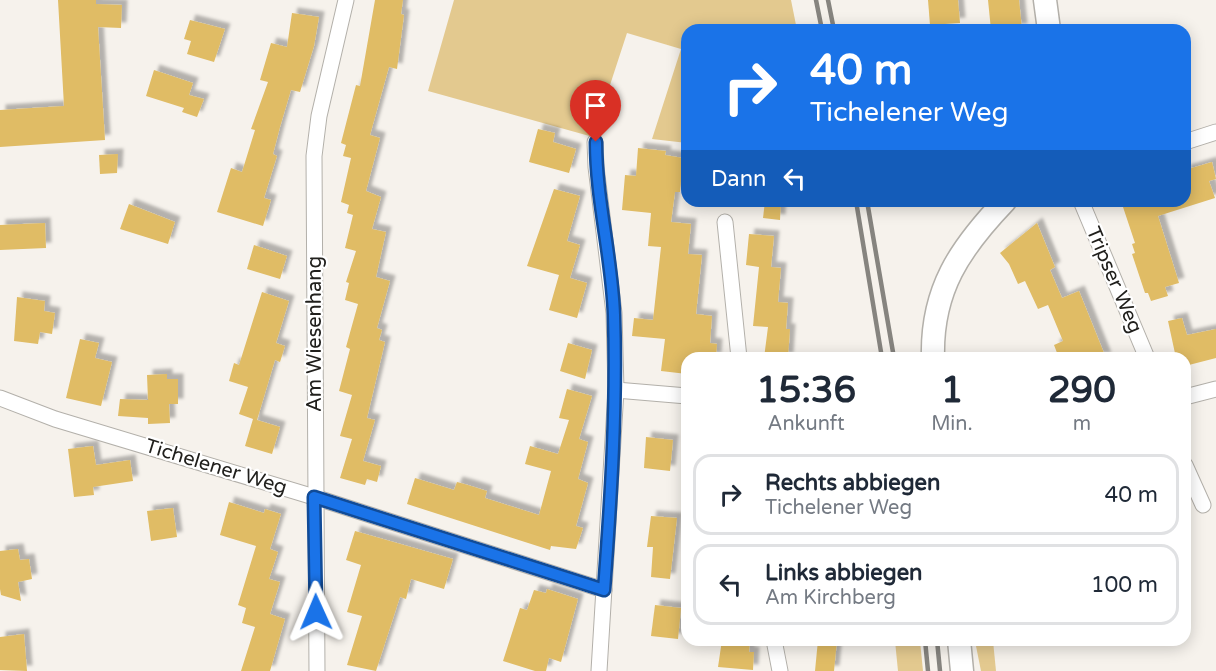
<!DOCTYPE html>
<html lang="de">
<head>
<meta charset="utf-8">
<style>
  :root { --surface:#fff; --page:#f6f6f7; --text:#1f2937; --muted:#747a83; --line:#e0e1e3 }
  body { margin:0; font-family:"Varela Round",sans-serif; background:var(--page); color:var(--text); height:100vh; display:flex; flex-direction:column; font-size:22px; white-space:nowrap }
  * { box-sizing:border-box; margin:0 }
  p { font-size:20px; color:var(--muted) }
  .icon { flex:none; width:33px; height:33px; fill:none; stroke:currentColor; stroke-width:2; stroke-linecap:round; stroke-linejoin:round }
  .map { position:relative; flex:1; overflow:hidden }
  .side { position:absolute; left:681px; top:352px; width:510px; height:294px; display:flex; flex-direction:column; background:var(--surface); border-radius:18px; box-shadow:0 3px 15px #0003 }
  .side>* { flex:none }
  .top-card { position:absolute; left:681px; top:24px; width:510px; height:183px; border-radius:18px; box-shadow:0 3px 15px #0003; background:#1a73e8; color:#fff; overflow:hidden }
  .pin { position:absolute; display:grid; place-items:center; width:51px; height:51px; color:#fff; margin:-62px -26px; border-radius:50% 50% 50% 0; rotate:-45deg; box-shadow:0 0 6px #0007 }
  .pin .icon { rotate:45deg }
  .me { position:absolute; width:66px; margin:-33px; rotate:359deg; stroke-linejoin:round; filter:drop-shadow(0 0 4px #0008) }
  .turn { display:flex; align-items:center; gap:21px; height:126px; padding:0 30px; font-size:27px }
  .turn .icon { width:78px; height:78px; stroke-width:2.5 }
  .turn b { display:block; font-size:42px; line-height:51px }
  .then { display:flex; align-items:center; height:57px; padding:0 30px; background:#0003; gap:12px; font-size:22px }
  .eta { display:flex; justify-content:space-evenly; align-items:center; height:102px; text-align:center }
  .eta b { font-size:36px; font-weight:700; line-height:42px }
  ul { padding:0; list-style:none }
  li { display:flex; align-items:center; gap:18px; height:81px; margin:0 12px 9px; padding:0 18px; border:3px solid var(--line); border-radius:18px }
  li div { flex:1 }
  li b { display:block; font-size:22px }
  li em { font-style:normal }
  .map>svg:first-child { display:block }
</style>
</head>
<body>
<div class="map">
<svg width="1216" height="671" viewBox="0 0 1216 671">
  <defs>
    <filter id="shadow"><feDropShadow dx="5.5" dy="-5.5" stdDeviation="1.5" flood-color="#0004"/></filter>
  </defs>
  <rect width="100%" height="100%" fill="#f6f2ec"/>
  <!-- green -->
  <g fill="#e3c98f">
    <polygon points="454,0 791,0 797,30 687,30 687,143 652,139 681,49 627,33 593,137 428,91"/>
    <polygon points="895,641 920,641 923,671 898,671"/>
    <polygon points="975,641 993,641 996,671 981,671"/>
  </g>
  <!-- building -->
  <g fill="#e0bc65" filter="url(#shadow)">
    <polygon points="58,0 96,0 96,4 122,5 121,28 98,27 105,140 0,147 0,110 64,106"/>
    <polygon points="375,0 403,0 401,14 404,15 397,69 389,67 370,135 380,138 366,191 381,197 372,229 386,232 376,277 390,281 377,328 382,330 379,340 385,342 367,418 375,420 363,461 381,466 377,482 367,479 365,485 340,478 352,439 340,436 352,395 339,391 350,349 346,347 358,304 345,300 349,283 346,282 356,251 345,248 353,215 347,213 349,205 341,202 351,158 343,156 346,145 341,143 356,85 360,86"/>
    <polygon points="928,0 958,0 960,23 930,25"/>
    <polygon points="988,0 1019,0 1022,29 991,30"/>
    <polygon points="292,13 319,17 314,46 300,92 291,90 280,127 273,154 277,156 264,198 271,200 263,226 217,212 231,168 242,172 255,130 251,129 268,82 260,80 271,43 287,47"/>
    <polygon points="190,20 225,29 214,62 187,54 191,41 184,39"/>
    <polygon points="154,70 193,83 189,95 204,99 197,117 182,112 184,108 146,96"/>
    <polygon points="538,129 555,133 553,142 576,149 569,173 529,162"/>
    <polygon points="638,148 666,151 665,155 683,158 680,192 675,192 671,222 691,224 688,254 702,255 696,314 712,316 710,343 717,344 716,358 687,358 687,374 661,371 665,339 632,336 634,318 653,320 661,247 648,246 651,213 622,210 625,175 636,176"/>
    <polygon points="118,154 117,173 100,174 99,155"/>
    <polygon points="1212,162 1216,179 1209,181 1215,198 1158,216 1179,283 1165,287 1168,296 1151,301 1148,293 1145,293 1132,254 1135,253 1132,244 1135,243 1121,201 1185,201 1185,170"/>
    <polygon points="554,189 580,196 567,241 580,245 570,278 587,283 577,318 549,310 559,275 527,266"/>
    <polygon points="765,201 781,201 780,220 763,218"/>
    <polygon points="129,204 175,222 168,244 120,229"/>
    <polygon points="45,223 46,248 0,250 0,225"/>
    <polygon points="1037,223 1055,267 1050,270 1062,298 1079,291 1106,358 1059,358 1054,345 1063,341 1048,305 1038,309 1025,281 1018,284 1009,264 1000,253"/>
    <polygon points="749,234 774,236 771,267 781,268 778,302 788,303 786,329 790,329 788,358 764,358 768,327 753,326 759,267 746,265"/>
    <polygon points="254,245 287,256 280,279 247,269"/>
    <polygon points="262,292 289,301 276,343 285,346 280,362 275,360 257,420 280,427 272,454 245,446 253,419 239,414 248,387 229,381 234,363 239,365"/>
    <polygon points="17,297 45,301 44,311 55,313 52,334 40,332 38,344 14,341"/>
    <polygon points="1182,318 1187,335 1216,329 1216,358 1185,366 1185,358 1176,358 1168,321"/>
    <polygon points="80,339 99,343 95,358 112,362 101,406 66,398"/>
    <polygon points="568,343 592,350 585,379 560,371"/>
    <polygon points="167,374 167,379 178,379 178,404 169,404 170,423 148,424 148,418 118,416 120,399 148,400 147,375"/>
    <polygon points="567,389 592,396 579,439 588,442 578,479 588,483 576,526 583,528 576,549 551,546 550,550 407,504 415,478 454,490 457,482 468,485 487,491 485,498 539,515 551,471 525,464 530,446 558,454 569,420 559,418"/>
    <polygon points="646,437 673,440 670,471 644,468"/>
    <polygon points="93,446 96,465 130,460 133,481 93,487 94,495 74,497 68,449"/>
    <polygon points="229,502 264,513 265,509 281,514 270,549 278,552 269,579 280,582 270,614 285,619 270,671 241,671 255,627 242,623 246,608 238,605 256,546 220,535"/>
    <polygon points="173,508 177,537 151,541 147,511"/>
    <polygon points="651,516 677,518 670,579 651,577 653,547 647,547"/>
    <polygon points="355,531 453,559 444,589 411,579 406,599 400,597 376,671 347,665 362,616 347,612 361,565 346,560"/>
    <polygon points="18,549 20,560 29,559 32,579 18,582 21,601 1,595 0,589 0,551"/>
    <polygon points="547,589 578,599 561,662 549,658 546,671 535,671 503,661 520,608 527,610 534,590 546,593"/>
    <polygon points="655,605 681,608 678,639 651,636"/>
    <polygon points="24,634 27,671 0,670 0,637"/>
    <polygon points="722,640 750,640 749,652 754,652 753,670 718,667"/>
    <polygon points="818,640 837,640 834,671 815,671"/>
  </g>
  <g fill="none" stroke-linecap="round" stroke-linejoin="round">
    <!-- minor casing -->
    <g stroke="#b3b0aa" stroke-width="17">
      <g id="minor">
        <polyline points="595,142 596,167 614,313 616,390 599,671"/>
        <polyline points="1185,142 1216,132"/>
        <polyline points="1081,201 1147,358"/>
        <polyline points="725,222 739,358"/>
        <polyline points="616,390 687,396"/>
        <polyline points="1185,397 1216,389"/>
        <polyline points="0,398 55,419 314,497 604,590"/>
        <polyline points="1185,465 1203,505"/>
        <polyline points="774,640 780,671"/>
        <polyline points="317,671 314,156 319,116 346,0"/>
      </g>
    </g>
    <!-- secondary casing -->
    <g stroke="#b3b0aa" stroke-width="25">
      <g id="secondary">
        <polyline points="1045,0 1049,30"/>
        <path d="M933,358C931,290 960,248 1005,201"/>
        <polyline points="959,640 962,671"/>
      </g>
    </g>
    <!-- minor -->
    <use href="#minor" stroke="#fff" stroke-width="15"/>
    <!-- secondary -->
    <use href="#secondary" stroke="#fff" stroke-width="22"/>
    <!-- rail -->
    <g stroke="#86847f" stroke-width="4.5">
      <polyline points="816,0 822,30"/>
      <polyline points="828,0 834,30"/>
      <polyline points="856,201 882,358"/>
      <polyline points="867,201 894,358"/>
      <polyline points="925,640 928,671"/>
      <polyline points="937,640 940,671"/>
    </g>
  </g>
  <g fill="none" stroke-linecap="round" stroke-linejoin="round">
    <!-- route casing -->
    <g stroke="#114b97" stroke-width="15">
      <path id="route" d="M316,612L314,497L604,590C611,498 617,407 614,315C612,257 596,200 596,142"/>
    </g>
    <!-- route -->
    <use href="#route" stroke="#1a73e8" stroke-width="10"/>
  </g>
  <g text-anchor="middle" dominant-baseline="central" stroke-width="4.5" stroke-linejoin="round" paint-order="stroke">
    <!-- street labels -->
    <g font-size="20" fill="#21201d" stroke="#fff">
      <text transform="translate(1114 280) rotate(67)">Tripser Weg</text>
      <text transform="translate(315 334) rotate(-90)">Am Wiesenhang</text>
      <text transform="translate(216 467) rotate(17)">Tichelener Weg</text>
    </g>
  </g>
</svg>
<div class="pin" style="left:596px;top:142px;background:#d93025"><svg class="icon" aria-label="arrive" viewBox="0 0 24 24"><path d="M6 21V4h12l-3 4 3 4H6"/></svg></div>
<svg class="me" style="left:316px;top:612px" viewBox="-20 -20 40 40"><path d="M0-17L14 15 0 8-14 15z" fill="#1a73e8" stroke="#fff" stroke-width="4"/></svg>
<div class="top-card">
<div class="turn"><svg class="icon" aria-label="right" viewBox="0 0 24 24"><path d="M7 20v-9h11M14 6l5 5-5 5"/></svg><div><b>40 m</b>Tichelener Weg</div></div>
<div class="then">Dann<svg class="icon" aria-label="left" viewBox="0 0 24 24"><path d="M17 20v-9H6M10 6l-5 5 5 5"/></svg></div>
</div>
<section class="side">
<div class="eta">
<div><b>15:36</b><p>Ankunft</p></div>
<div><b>1</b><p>Min.</p></div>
<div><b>290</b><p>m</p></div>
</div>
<ul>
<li><svg class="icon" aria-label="right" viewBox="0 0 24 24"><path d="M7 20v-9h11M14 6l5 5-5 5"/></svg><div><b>Rechts abbiegen</b><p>Tichelener Weg</p></div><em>40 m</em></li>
<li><svg class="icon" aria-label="left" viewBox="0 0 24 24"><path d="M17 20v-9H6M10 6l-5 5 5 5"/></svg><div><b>Links abbiegen</b><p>Am Kirchberg</p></div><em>100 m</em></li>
</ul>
</section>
</div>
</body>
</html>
